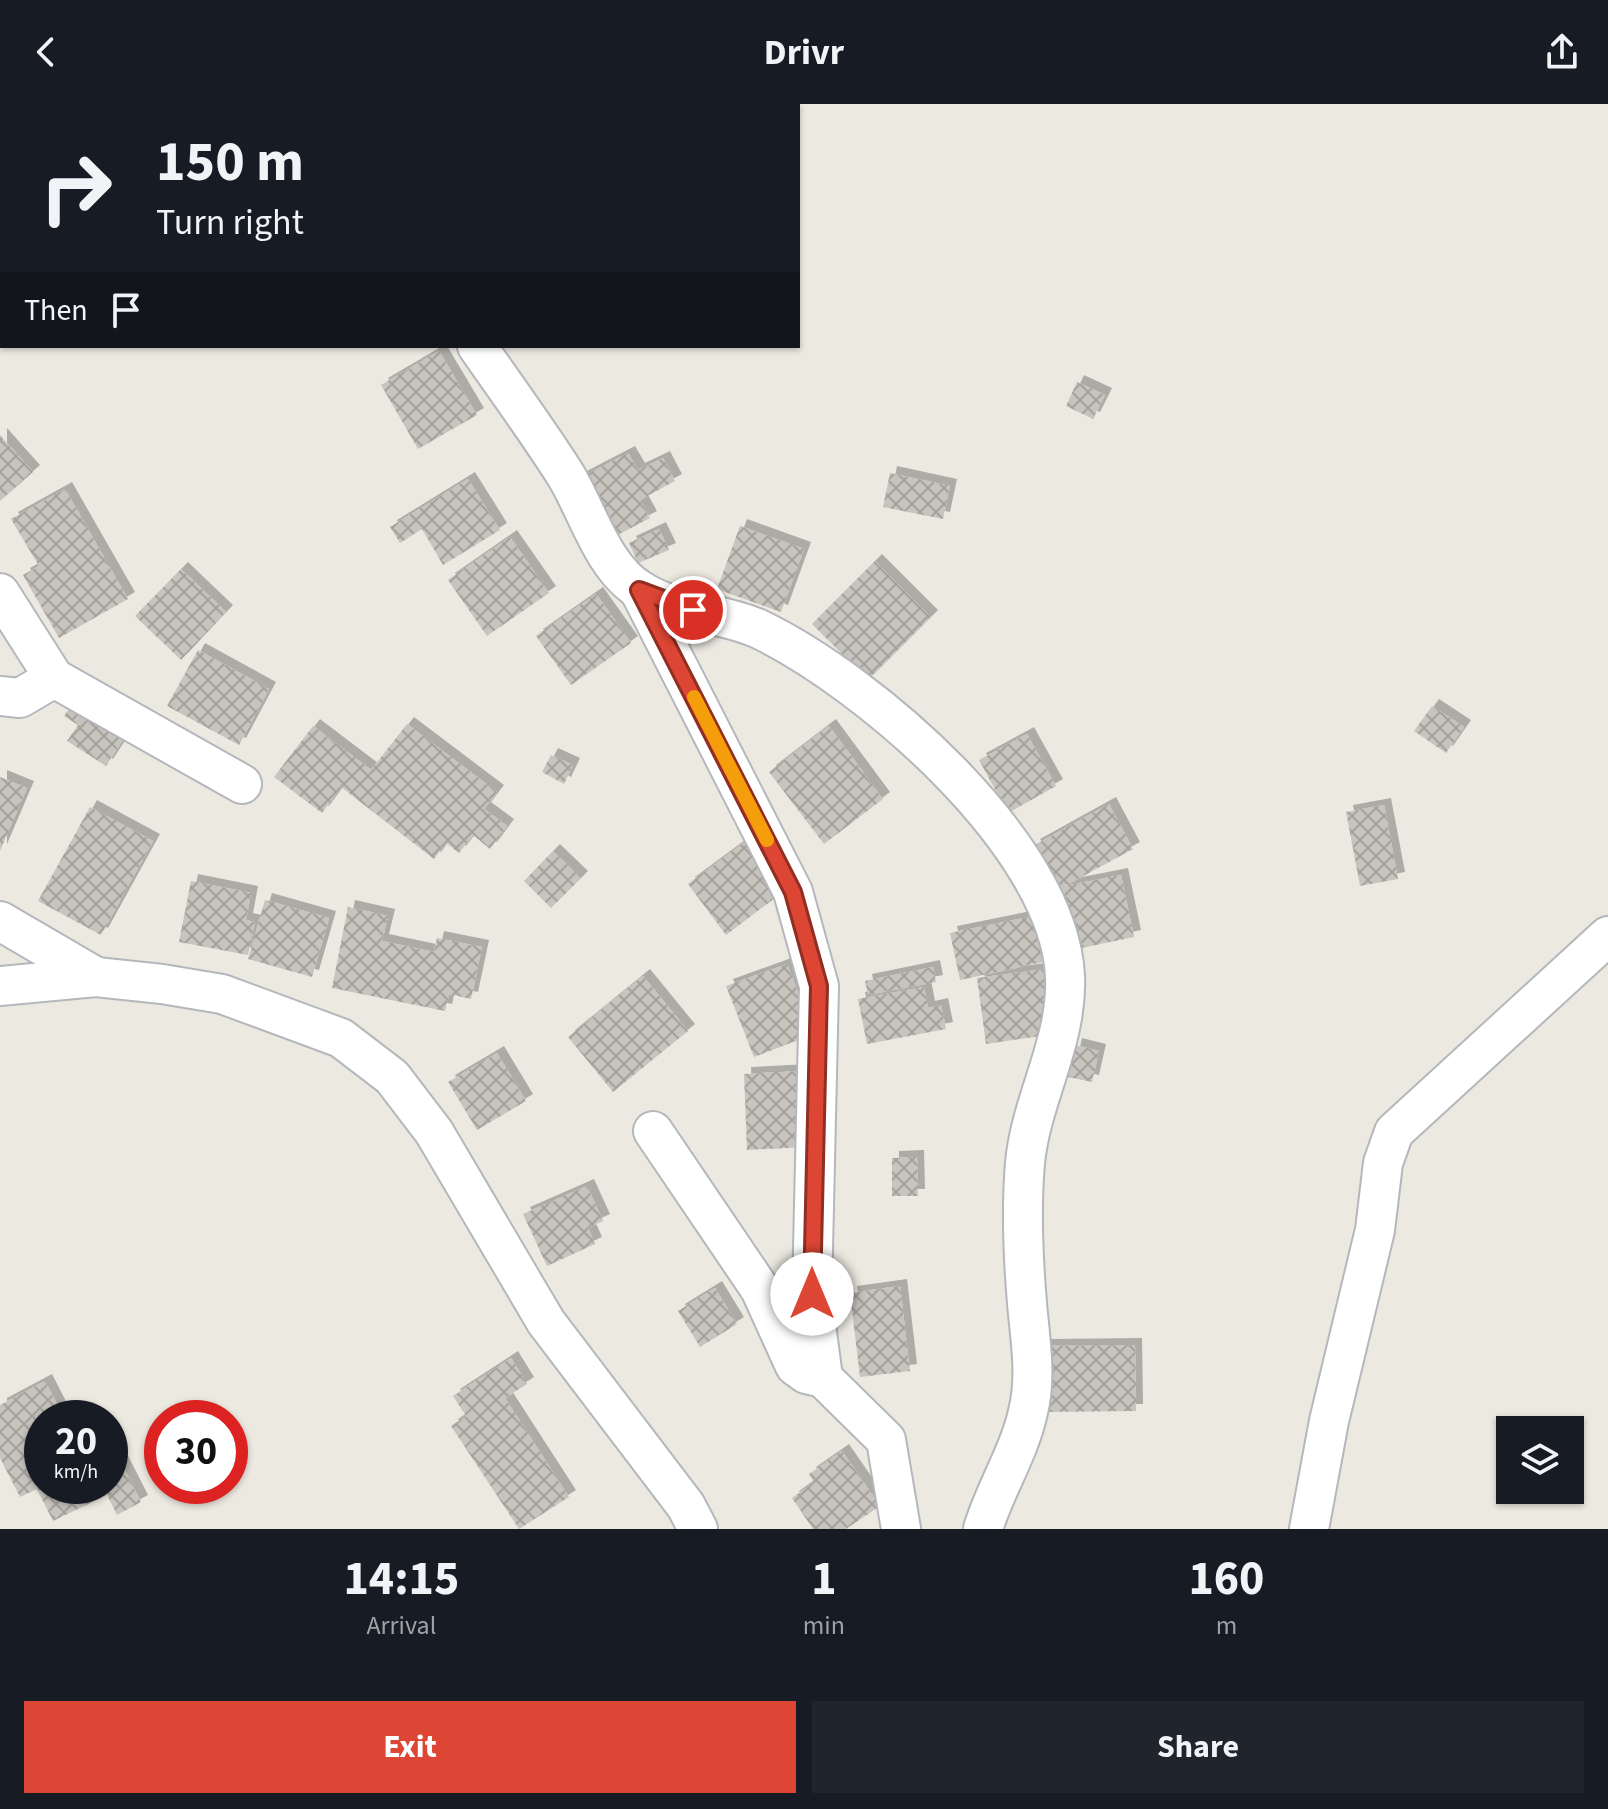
<!DOCTYPE html>
<html lang="en">
<head>
<meta charset="utf-8">
<style>
  :root { --surface:#171b24; --page:#20242c; --text:#f1f3f6; --muted:#9ea1a6; --accent:#dd4635 }
  body { margin:0; font-family:"Source Sans 3",sans-serif; background:var(--page); color:var(--text); height:100vh; display:flex; flex-direction:column; font-size:30px; white-space:nowrap }
  * { box-sizing:border-box; margin:0 }
  p { font-size:26px; color:var(--muted) }
  .icon { flex:none; width:44px; height:44px; fill:none; stroke:currentColor; stroke-width:2; stroke-linecap:round; stroke-linejoin:round }
  .map { position:relative; height:1425px; overflow:hidden }
  .sheet { display:flex; flex-direction:column; background:var(--surface); flex:1 }
  .sheet>* { flex:none }
  .hud { position:absolute; left:0px; top:0px; width:800px; height:244px; box-shadow:0 2px 6px #0004; background:#171b24; color:var(--text); overflow:hidden }
  .buttons { position:absolute; left:1496px; top:1312px; display:grid; gap:16px }
  .buttons a { display:grid; place-items:center; width:88px; height:88px; border-radius:0px; background:var(--surface); box-shadow:0 2px 6px #0004; font-size:40px }
  .speed { position:absolute; left:24px; top:1296px; display:flex; gap:16px; font-size:40px; font-weight:700; text-align:center }
  .speed>* { display:grid; place-content:center; width:104px; height:104px; border-radius:50%; background:var(--surface); box-shadow:0 2px 6px #0004; line-height:1 }
  .speed small { font-size:20px; font-weight:400 }
  .speed .limit { border:12px solid #d22; background:#fff; color:#111 }
  .pin { position:absolute; display:grid; place-items:center; width:68px; height:68px; color:#fff; margin:-34px; border:4px solid #fff; border-radius:50%; box-shadow:0 2px 8px #0007 }
  .me { position:absolute; width:88px; margin:-44px; rotate:0deg; stroke-linejoin:round; filter:drop-shadow(0 0 6px #0008) }
  .turn { display:flex; align-items:center; gap:28px; height:168px; padding:0 24px; font-size:36px }
  .turn .icon { width:104px; height:104px; stroke-width:2.5 }
  .turn b { display:block; font-size:56px; line-height:68px }
  .then { display:flex; align-items:center; height:76px; padding:0 24px; background:#0003; gap:16px; font-size:30px }
  .eta { display:flex; justify-content:space-evenly; align-items:center; height:136px; text-align:center }
  .eta b { font-size:48px; font-weight:700; line-height:56px }
  .action { display:flex; gap:16px; margin-top:auto; padding:16px 24px }
  .action a { flex:1; height:92px; border-radius:0px; background:var(--accent); color:#fff; font-size:32px; font-weight:700; line-height:92px; text-align:center }
  .action a+a { background:var(--page); color:var(--text) }
  header { display:flex; justify-content:space-between; align-items:center; height:104px; padding:0 24px; background:var(--surface); font-size:36px; font-weight:700 }
  .map>svg:first-child { display:block }
</style>
</head>
<body>
<header><svg class="icon" aria-label="back" viewBox="0 0 24 24"><path d="M15 5l-7 7 7 7"/></svg>Drivr<svg class="icon" aria-label="share" viewBox="0 0 24 24"><path d="M12 15V3M7 8l5-5 5 5M5 13v7h14v-7"/></svg></header>
<div class="map">
<svg width="1608" height="1425" viewBox="0 0 1608 1425">
  <defs>
    <pattern id="building-cross-hatch" width="8" height="8" patternUnits="userSpaceOnUse" patternTransform="scale(2)"><rect width="8" height="8" fill="#c7c4be"/><path d="M0 0l8 8M0 8l8-8" fill="none" stroke="#a5a29e"/></pattern>
    <filter id="shadow"><feDropShadow dx="7" dy="-7" stdDeviation="0" flood-color="#0004"/></filter>
  </defs>
  <rect width="100%" height="100%" fill="#ece9e1"/>
  <!-- building -->
  <g fill="url(#building-cross-hatch)" filter="url(#shadow)">
    <polygon points="439,247 477,311 418,345 381,281"/>
    <polygon points="1077,278 1105,291 1093,315 1066,302"/>
    <polygon points="0,331 33,368 0,397"/>
    <polygon points="628,349 638,366 663,354 675,377 640,396 650,414 610,435 578,375"/>
    <polygon points="890,369 950,382 943,415 883,403"/>
    <polygon points="468,375 500,426 443,461 422,425 400,439 390,423"/>
    <polygon points="65,385 128,495 59,534 23,471 39,462 11,415"/>
    <polygon points="740,422 804,445 781,508 717,485"/>
    <polygon points="659,425 669,446 638,459 629,439"/>
    <polygon points="510,433 549,489 487,532 448,476"/>
    <polygon points="875,457 931,513 868,576 812,520"/>
    <polygon points="181,465 226,508 181,556 135,512"/>
    <polygon points="596,490 631,539 571,581 536,532"/>
    <polygon points="198,546 269,585 239,641 167,602"/>
    <polygon points="82,586 134,619 106,662 67,637 78,621 64,612"/>
    <polygon points="1432,602 1464,623 1446,649 1414,627"/>
    <polygon points="407,620 497,688 484,705 507,722 490,745 473,731 459,749 446,739 434,755 341,683 322,709 274,673 313,622 371,666"/>
    <polygon points="829,622 883,695 824,740 769,668"/>
    <polygon points="1027,630 1056,682 1008,709 979,656"/>
    <polygon points="551,651 573,661 564,680 542,668"/>
    <polygon points="0,673 27,684 0,747"/>
    <polygon points="1109,700 1133,745 1065,782 1121,771 1134,833 1072,846 1059,785 1033,742"/>
    <polygon points="1384,701 1398,775 1360,782 1346,708"/>
    <polygon points="90,703 153,737 101,831 38,797"/>
    <polygon points="757,729 783,764 763,778 775,794 726,831 688,780"/>
    <polygon points="553,747 581,774 551,804 524,777"/>
    <polygon points="191,777 251,789 246,816 255,818 248,851 179,838"/>
    <polygon points="265,796 329,814 312,873 248,855"/>
    <polygon points="348,803 388,812 382,837 434,848 437,834 482,843 471,895 449,890 445,907 332,884"/>
    <polygon points="1034,812 1043,858 960,876 950,829"/>
    <polygon points="787,860 814,930 754,953 726,882"/>
    <polygon points="933,863 936,878 868,891 865,877"/>
    <polygon points="1053,864 1062,929 986,940 977,874"/>
    <polygon points="643,872 688,927 613,988 568,933"/>
    <polygon points="924,883 928,904 941,901 946,925 867,940 858,895"/>
    <polygon points="1075,941 1099,947 1092,978 1068,973"/>
    <polygon points="497,949 526,997 477,1026 448,978"/>
    <polygon points="820,966 824,1042 747,1046 744,970"/>
    <polygon points="917,1053 918,1092 892,1092 892,1054"/>
    <polygon points="587,1082 603,1117 588,1124 595,1140 547,1162 523,1110"/>
    <polygon points="900,1182 910,1267 860,1273 850,1189"/>
    <polygon points="715,1184 737,1220 700,1243 678,1207"/>
    <polygon points="1135,1241 1136,1307 1042,1308 1041,1242"/>
    <polygon points="511,1254 527,1280 505,1294 569,1393 519,1425 451,1322 466,1312 453,1292"/>
    <polygon points="45,1277 64,1314 42,1314 42,1382 110,1382 110,1337 141,1398 117,1411 107,1391 53,1417 37,1385 20,1393 0,1354 0,1301"/>
    <polygon points="842,1347 880,1402 846,1425 813,1425 792,1394 814,1378 809,1370"/>
  </g>
  <g fill="none" stroke-linecap="round" stroke-linejoin="round">
    <!-- minor casing -->
    <g stroke="#b4b7bb" stroke-width="42">
      <g id="minor">
        <path d="M477,242C506,284 537,326 565,370C587,405 602,463 640,486C675,509 722,508 759,525C869,578 1059,741 1065,872C1068,938 1031,995 1025,1059C1021,1106 1023,1152 1027,1199C1030,1235 1037,1272 1028,1308C1019,1349 995,1385 983,1425"/>
        <polyline points="639,486 793,788 819,882 812,1190 823,1274"/>
        <polyline points="0,489 54,574 242,680"/>
        <polyline points="0,592 20,594 54,574"/>
        <polyline points="0,817 96,873"/>
        <polyline points="0,882 96,873 162,880 222,890 341,934 392,973 434,1028 546,1218 686,1402 698,1425"/>
        <polyline points="653,1027 760,1185 795,1262 806,1270 823,1274 886,1336 901,1425"/>
        <polyline points="1309,1425 1329,1317 1375,1126 1383,1059 1394,1028 1608,832"/>
      </g>
    </g>
    <!-- minor -->
    <use href="#minor" stroke="#fff" stroke-width="38"/>
  </g>
  <g fill="none" stroke-linecap="round" stroke-linejoin="round">
    <!-- route casing -->
    <g stroke="#902e22" stroke-width="20">
      <polyline id="route" points="693,506 639,486 793,788 819,882 812,1190"/>
    </g>
    <!-- route -->
    <use href="#route" stroke="#dd4635" stroke-width="14"/>
    <!-- slow -->
    <polyline stroke="#f59e0b" stroke-width="14" points="694,593 767,736"/>
  </g>
</svg>
<div class="buttons">
<a><svg class="icon" aria-label="layers" viewBox="0 0 24 24"><path d="M12 4l9 5-9 5-9-5zM3 14l9 5 9-5"/></svg></a>
</div>
<div class="speed"><div>20<small>km/h</small></div><div class="limit">30</div></div>
<div class="pin" style="left:693px;top:506px;background:#d93025"><svg class="icon" aria-label="arrive" viewBox="0 0 24 24"><path d="M6 21V4h12l-3 4 3 4H6"/></svg></div>
<svg class="me" style="left:812px;top:1190px" viewBox="-20 -20 40 40"><circle r="19" fill="#fff"/><path d="M0-13L10 11 0 6-10 11z" fill="#dd4635"/></svg>
<div class="hud">
<div class="turn"><svg class="icon" aria-label="right" viewBox="0 0 24 24"><path d="M7 20v-9h11M14 6l5 5-5 5"/></svg><div><b>150 m</b>Turn right</div></div>
<div class="then">Then<svg class="icon" aria-label="arrive" viewBox="0 0 24 24"><path d="M6 21V4h12l-3 4 3 4H6"/></svg></div>
</div>
</div>
<section class="sheet">
<div class="eta">
<div><b>14:15</b><p>Arrival</p></div>
<div><b>1</b><p>min</p></div>
<div><b>160</b><p>m</p></div>
</div>
<div class="action"><a>Exit</a><a>Share</a></div>
</section>
</body>
</html>
